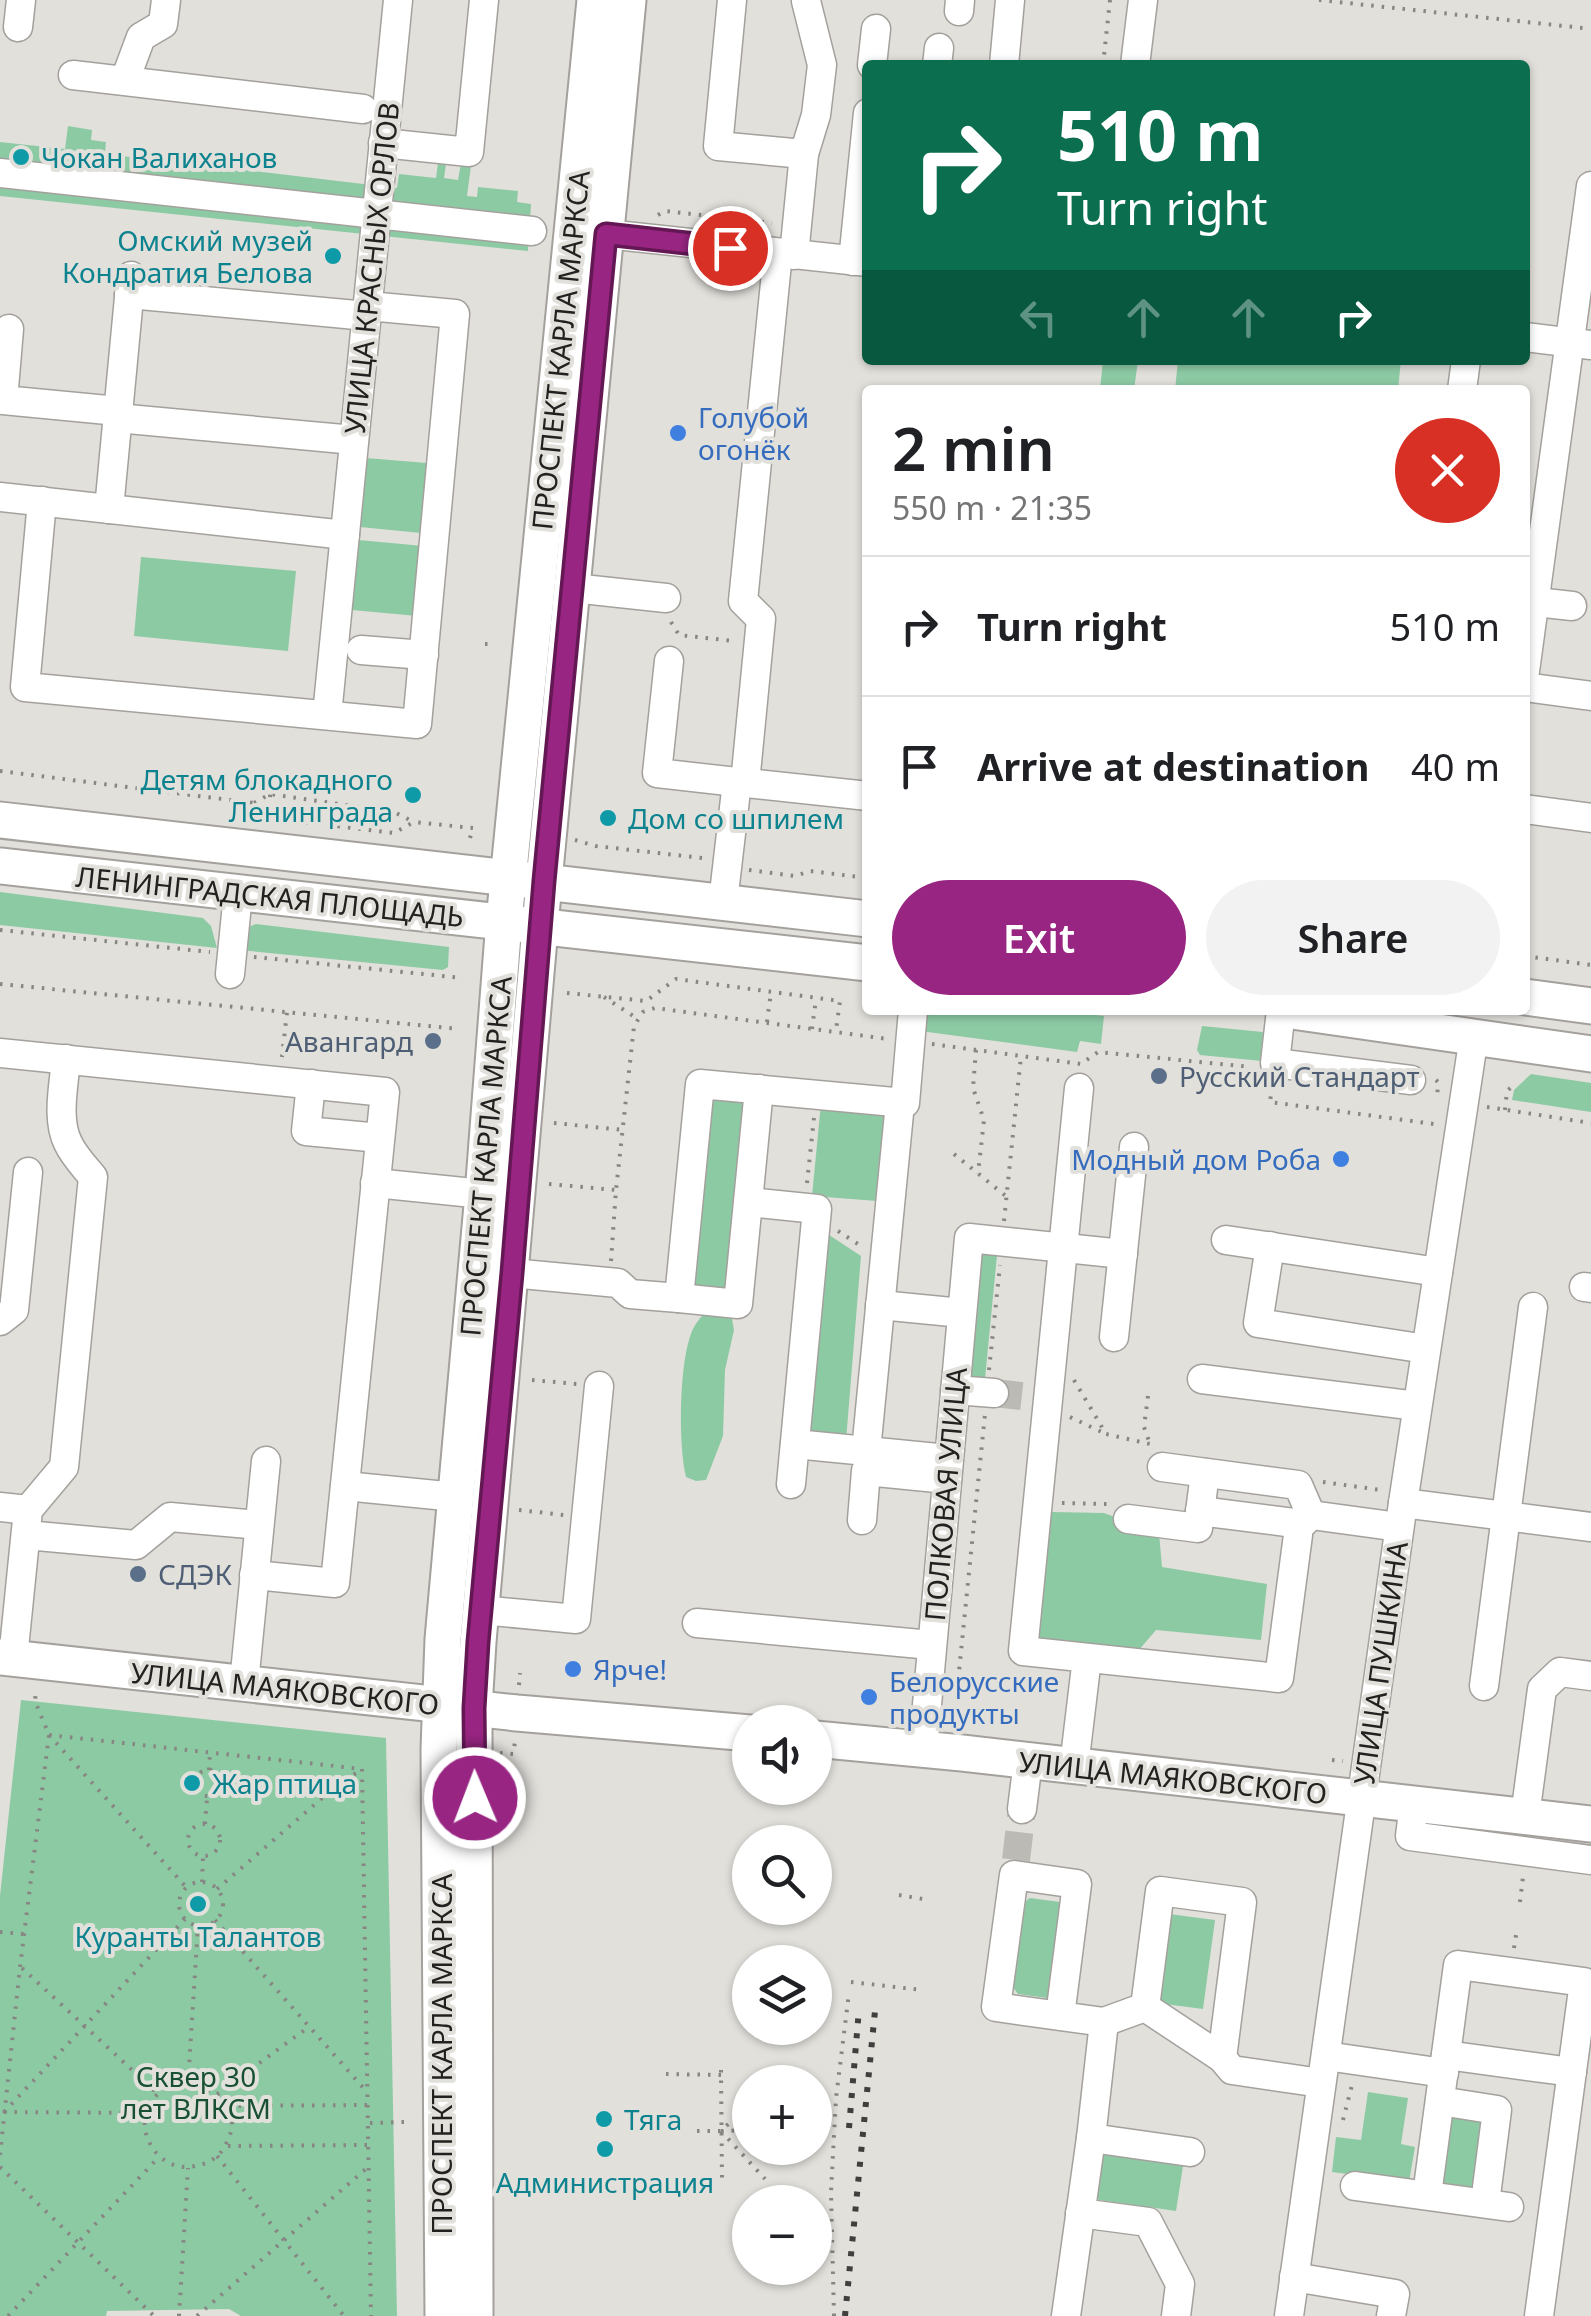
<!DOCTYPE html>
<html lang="en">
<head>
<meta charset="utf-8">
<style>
  :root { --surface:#fff; --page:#f2f2f2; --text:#202124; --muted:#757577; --line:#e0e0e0; --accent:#982582 }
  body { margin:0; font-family:"Noto Sans",sans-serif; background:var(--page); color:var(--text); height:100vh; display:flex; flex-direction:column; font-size:38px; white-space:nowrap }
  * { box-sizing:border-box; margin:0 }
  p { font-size:32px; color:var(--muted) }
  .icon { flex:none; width:55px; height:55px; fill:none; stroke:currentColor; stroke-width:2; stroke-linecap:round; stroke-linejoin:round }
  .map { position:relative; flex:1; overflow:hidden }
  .details { position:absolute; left:862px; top:385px; width:668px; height:630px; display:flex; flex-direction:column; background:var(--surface); border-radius:10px; box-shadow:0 2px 8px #0004 }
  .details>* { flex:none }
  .hud { position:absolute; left:862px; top:60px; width:668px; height:305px; border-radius:10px; box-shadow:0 2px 8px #0004; background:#0b6e4f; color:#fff; overflow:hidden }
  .fabs { position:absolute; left:732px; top:1705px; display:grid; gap:20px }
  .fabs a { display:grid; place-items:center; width:100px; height:100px; border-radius:50%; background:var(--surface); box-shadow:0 2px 8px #0004; font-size:50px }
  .pin { position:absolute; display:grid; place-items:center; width:85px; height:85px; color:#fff; margin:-42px; border:5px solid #fff; border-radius:50%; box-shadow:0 2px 10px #0007 }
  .me { position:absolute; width:110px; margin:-55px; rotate:359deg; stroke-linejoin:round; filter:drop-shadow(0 0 8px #0008) }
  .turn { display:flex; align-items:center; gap:35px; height:210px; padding:0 30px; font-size:45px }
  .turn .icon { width:130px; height:130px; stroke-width:2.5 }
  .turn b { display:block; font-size:70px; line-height:85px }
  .lanes { display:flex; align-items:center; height:95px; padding:0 30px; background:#0003; justify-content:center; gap:50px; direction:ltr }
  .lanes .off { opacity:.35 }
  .round { display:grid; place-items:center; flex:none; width:105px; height:105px; border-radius:52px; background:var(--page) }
  .overview { display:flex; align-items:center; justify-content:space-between; height:170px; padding:0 30px }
  h1 { font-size:60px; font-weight:600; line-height:75px }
  .action { display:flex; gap:20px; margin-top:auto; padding:20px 30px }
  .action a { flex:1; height:115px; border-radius:60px; background:var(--accent); color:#fff; font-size:40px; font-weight:600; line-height:115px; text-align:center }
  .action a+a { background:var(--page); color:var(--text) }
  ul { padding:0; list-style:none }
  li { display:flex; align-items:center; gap:30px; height:140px; padding:0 30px; border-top:2px solid var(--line) }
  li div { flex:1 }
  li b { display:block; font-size:38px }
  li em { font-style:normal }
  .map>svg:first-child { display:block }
</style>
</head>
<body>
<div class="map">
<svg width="1591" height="2316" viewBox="0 0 1591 2316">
  <rect width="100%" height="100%" fill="#e2e0db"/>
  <!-- green -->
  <g fill="#8ccaa4">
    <polygon points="68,126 92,130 91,140 106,142 105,154 172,162 173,154 190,156 190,160 197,161 198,155 211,157 211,166 397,188 399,174 436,178 439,156 447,157 444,178 458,180 462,157 472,158 467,196 477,197 478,187 518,191 517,202 531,204 528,251 0,196 0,142 65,149"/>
    <polygon points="1103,360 1138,360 1134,390 1100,390"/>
    <polygon points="1178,360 1401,360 1398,390 1175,390"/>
    <polygon points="366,458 427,463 421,533 360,527"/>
    <polygon points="359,540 423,546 417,616 352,610"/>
    <polygon points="141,557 296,571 288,651 134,636"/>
    <polygon points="0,892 203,918 211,926 217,948 0,925"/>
    <polygon points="256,924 449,947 448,967 443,970 240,950 246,928"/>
    <polygon points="925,1010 1051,1010 1104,1016 1101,1044 1080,1041 1077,1052 920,1031"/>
    <polygon points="1202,1026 1263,1032 1262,1061 1200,1055 1197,1050"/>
    <polygon points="1531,1074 1591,1083 1591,1112 1512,1100 1514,1090"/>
    <polygon points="707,1091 752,1096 734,1296 688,1292"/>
    <polygon points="821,1103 886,1109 877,1201 812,1196"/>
    <polygon points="820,1229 861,1256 846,1441 803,1437"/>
    <polygon points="973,1242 998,1245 984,1389 959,1386"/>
    <path d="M706,1311L731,1313L734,1330L725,1370L723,1436L706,1480L696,1481L686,1477C678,1444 679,1362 692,1331C695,1324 701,1317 706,1311Z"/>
    <polygon points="1052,1512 1104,1513 1159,1533 1162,1567 1267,1584 1261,1640 1156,1630 1138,1651 1034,1645 1038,1577"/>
    <polygon points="21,1700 386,1738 397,2316 241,2316 229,2309 107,2311 106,2316 0,2316 0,1896"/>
    <polygon points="1030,1898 1060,1902 1065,1905 1053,1996 1047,1998 1018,1994 1012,1986 1022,1904"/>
    <polygon points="1169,1914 1215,1920 1203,2009 1157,2003"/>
    <polygon points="1368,2092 1408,2098 1401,2144 1415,2147 1409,2182 1332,2172 1336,2137 1361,2140"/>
    <polygon points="1445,2110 1486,2115 1476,2191 1435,2186"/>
    <polygon points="1106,2153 1184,2160 1176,2211 1099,2200 1090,2191 1094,2162"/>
  </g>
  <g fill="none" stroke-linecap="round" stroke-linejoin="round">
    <!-- minor-tunnel -->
    <g stroke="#bcbab5" stroke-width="28" stroke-dasharray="28 14" stroke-linecap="butt">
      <polyline points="994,1393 1039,1398"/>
      <polyline points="1016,1860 1022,1809"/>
    </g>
    <!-- minor casing -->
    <g stroke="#a4a19d" stroke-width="31">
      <g id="minor">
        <polyline points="732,0 718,146 804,154 794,255"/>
        <polyline points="959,11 960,0"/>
        <polyline points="18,27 21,0"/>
        <polyline points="872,65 876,29"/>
        <polyline points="937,65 939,48"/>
        <polyline points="1004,65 1010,0"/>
        <polyline points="1135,65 1143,0"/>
        <polyline points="73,75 363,109"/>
        <polyline points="125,80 141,37 163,24 166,0"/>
        <polyline points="383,143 469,152 484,0"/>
        <polyline points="804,154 816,115 822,65 806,1"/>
        <polyline points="0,173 532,231"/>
        <polyline points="606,234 868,262"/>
        <polyline points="853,261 868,113"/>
        <polyline points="129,294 367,316"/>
        <polyline points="9,329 3,400 118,411"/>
        <polyline points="1525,337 1591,345"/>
        <polyline points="1462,390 1466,360"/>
        <polyline points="117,418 354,440"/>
        <polyline points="0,497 345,535"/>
        <polyline points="42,501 25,687 417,724 455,314 368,306"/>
        <polyline points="109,509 131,276"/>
        <polyline points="573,588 666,598"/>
        <polyline points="1536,602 1572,606"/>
        <polyline points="361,650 424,655"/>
        <polyline points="669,661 657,773 737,782"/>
        <polyline points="1525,671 1591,186"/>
        <polyline points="1525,687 1591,696"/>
        <polyline points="327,715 398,0"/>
        <polyline points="745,783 761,619 743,601 778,253"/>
        <polyline points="1525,809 1591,818"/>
        <polyline points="723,902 737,782 868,796"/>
        <polyline points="230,974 238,894"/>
        <polyline points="1281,1010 1275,1063 1411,1080"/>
        <polyline points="0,1053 385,1092 335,1583 254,1575"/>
        <polyline points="311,1084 306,1131 380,1138"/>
        <polyline points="1079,1088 1023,1651 1279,1678 1298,1535"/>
        <polyline points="375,1183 483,1194"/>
        <polyline points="748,1202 817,1209 791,1484"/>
        <polyline points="1226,1240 1438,1272"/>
        <polyline points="1270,1246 1258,1323 1426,1349"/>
        <polyline points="511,1273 618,1283 630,1294 679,1298 700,1084 905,1103 913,1010"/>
        <polyline points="1584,1287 1591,1288"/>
        <polyline points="679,1298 738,1304 759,1089"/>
        <polyline points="880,1305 962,1313"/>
        <polyline points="0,1321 14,1310 28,1172"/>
        <polyline points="1114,1337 1134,1147"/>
        <polyline points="1202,1379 1417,1406"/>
        <polyline points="955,1390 994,1393"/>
        <polyline points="795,1444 948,1459"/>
        <polyline points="866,1451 900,1103"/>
        <polyline points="1162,1467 1298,1485 1311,1515"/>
        <polyline points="345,1486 456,1497"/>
        <polyline points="1403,1503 1591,1527"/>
        <polyline points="0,1507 28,1510"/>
        <polyline points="1200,1511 1302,1524 1311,1515"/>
        <polyline points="1311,1515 1399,1527"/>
        <polyline points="1128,1519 1198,1528 1205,1473"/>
        <polyline points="862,1520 866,1471 947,1479"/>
        <polyline points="26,1535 136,1545 170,1517 259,1525"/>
        <polyline points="481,1610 576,1619 599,1386"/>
        <polyline points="697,1623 931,1645"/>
        <path d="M13,1658L28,1510L64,1467L93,1177C84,1166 74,1156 68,1143C56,1119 64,1085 66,1059"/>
        <polyline points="244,1683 266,1461"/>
        <polyline points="1484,1686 1533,1307"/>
        <polyline points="923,1749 969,1238 1123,1254"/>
        <polyline points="1074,1766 1087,1658"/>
        <polyline points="1414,1804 1410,1836 1591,1860"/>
        <polyline points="1022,1809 1028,1761"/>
        <polyline points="1525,1816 1542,1689 1560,1672 1591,1676"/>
        <polyline points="1145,2007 1160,1891 1242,1902 1222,2058"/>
        <polyline points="1060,2016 1077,1884 1014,1875 996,2007 1104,2022"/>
        <polyline points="1446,2055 1572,2072"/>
        <polyline points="1326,2056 1444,2073"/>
        <polyline points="1440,2101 1497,2110 1485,2203"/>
        <polyline points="1091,2138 1190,2152"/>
        <polyline points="1355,2186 1509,2207"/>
        <polyline points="1427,2195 1458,1965 1584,1982 1539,2316"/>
        <polyline points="1080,2213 1148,2222 1180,2284 1176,2316"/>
        <polyline points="1294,2277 1395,2294 1391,2316"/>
        <polyline points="1066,2316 1091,2138 1104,2022 1145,2007 1222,2058 1232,2070 1321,2083"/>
        <polyline points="1289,2316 1403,1503 1474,1036"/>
      </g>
    </g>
    <!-- major casing -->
    <g stroke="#a4a19d" stroke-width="39">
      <g id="major">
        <polyline points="0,820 868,919"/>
        <polyline points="0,866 868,963"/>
        <polyline points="1525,997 1591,1006"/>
        <polyline points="1285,1010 1591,1054"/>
        <polyline points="0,1657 517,1713 750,1733"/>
        <polyline points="815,1739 962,1753 1591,1824"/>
        <polyline points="443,2316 439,1749 443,1639 483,1194 504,921 595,0"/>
        <polyline points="475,2316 474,1708 478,1642 544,881 628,0"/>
      </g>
    </g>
    <!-- path -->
    <g stroke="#878682" stroke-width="4" stroke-dasharray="2.5 8" stroke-linecap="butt">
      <polyline points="1319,0 1583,28"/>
      <polyline points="1103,65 1110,0"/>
      <polyline points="658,215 665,211 772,223"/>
      <polyline points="671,622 679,635 734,641"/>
      <polyline points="485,644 492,644"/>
      <polyline points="0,771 254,803 268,818 394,833 414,822 473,828 468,845"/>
      <polyline points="254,803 270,794 394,812 414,822"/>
      <polyline points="268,818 273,766"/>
      <polyline points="575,840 596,846 702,858"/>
      <polyline points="749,870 795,876 810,871 868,878"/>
      <polyline points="0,930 210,952"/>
      <polyline points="1525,956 1591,965"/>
      <polyline points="254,957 463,978"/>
      <polyline points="0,984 459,1029"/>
      <polyline points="567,993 646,1001 676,979 840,1001 836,1030"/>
      <polyline points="604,997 638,1019"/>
      <polyline points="767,1022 771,992"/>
      <polyline points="812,1029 816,999"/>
      <polyline points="932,1044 1081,1064 1098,1052 1251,1067"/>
      <polyline points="976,1050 973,1088 984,1120 978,1174"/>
      <polyline points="282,1057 287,1012"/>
      <polyline points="1436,1080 1438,1082 1437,1100"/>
      <polyline points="1272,1086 1270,1102 1434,1124"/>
      <polyline points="1487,1107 1591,1123"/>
      <polyline points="1505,1110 1507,1091 1516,1083"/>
      <polyline points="554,1123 623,1130"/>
      <polyline points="954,1154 1007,1197"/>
      <polyline points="807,1183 814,1118"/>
      <polyline points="549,1184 616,1190"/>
      <polyline points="1004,1221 1021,1056"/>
      <polyline points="838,1231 864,1248"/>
      <polyline points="611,1261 616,1190 634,1026 643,1012 655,1008 888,1039"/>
      <polyline points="989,1370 1000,1265"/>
      <polyline points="532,1380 577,1384"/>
      <polyline points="1074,1380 1106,1434 1150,1444"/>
      <polyline points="1148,1396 1144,1427 1149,1441"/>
      <polyline points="1070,1417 1106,1434"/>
      <polyline points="1323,1482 1381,1490"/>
      <polyline points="1062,1503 1108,1504"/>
      <polyline points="519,1510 564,1515"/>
      <polyline points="519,1685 520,1673"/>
      <polyline points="955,1711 985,1414"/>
      <polyline points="49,1735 362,1769"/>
      <polyline points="49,1735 186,1887"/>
      <polyline points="500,1753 513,1754 515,1742"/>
      <polyline points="1332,1760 1343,1761"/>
      <polyline points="362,1769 371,2316"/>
      <circle cx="208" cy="1783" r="13"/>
      <polyline points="209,1770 210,1752"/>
      <circle cx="204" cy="1840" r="16"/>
      <polyline points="205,1824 207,1798"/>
      <polyline points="202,1882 203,1857"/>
      <circle cx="201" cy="1904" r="22"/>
      <polyline points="217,1889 335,1787 362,1769"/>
      <polyline points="899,1895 929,1900"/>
      <polyline points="1520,1902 1523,1877"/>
      <polyline points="215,1920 367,2092"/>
      <polyline points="0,1932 24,1934"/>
      <polyline points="1514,1948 1516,1935"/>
      <polyline points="22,1968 158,2094"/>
      <polyline points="851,1982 922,1990"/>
      <polyline points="721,2070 722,2184"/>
      <polyline points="666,2074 721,2075"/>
      <path d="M188,2083C218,2089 244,2111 226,2144C220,2157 208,2164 195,2166C155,2175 126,2120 159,2093C167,2086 178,2085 188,2083Z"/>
      <polyline points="188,2083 198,1926"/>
      <polyline points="217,2094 310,2026"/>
      <polyline points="228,2106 367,2105"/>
      <polyline points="4,2112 185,1919"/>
      <polyline points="4,2112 144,2113"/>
      <polyline points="1343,2120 1352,2085"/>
      <polyline points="370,2123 405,2122"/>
      <polyline points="697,2131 721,2131 750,2103"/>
      <polyline points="721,2131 765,2179"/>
      <polyline points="721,2131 750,2130"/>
      <polyline points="228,2146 368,2145"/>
      <polyline points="0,2155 20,1967 49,1735 35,1701 36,1690"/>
      <polyline points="217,2156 344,2316"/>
      <polyline points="0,2167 154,2316"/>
      <polyline points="8,2316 159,2157"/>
      <polyline points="179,2316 188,2168"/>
      <polyline points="197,2316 368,2167"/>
      <polyline points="834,2316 831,2192 836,2098 849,1993"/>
    </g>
    <!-- minor -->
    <use href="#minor" stroke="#fff" stroke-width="28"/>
    <!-- major -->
    <use href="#major" stroke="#fff" stroke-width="35"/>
    <!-- rail -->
    <g stroke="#413f3d" stroke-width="6" stroke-dasharray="5 10" stroke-linecap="butt">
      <polyline points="849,2128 859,2009"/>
      <polyline points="845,2316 875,2011"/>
    </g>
  </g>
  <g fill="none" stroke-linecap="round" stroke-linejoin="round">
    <!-- route casing -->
    <g stroke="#631854" stroke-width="25">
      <polyline id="route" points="475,1798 474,1708 478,1642 512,1273 544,881 606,234 730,248"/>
    </g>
    <!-- route -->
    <use href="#route" stroke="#982582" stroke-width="18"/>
  </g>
  <!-- markers -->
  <g fill="#0f9aa8" stroke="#e2e0db" stroke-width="4">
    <circle cx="21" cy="157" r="10"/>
    <circle cx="333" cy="256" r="10"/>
    <circle cx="413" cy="795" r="10"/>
    <circle cx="608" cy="818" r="10"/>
    <circle cx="192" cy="1783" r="10"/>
    <circle cx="198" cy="1904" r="10"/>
    <circle cx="604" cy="2119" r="10"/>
    <circle cx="605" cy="2149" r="10"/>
  </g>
  <g fill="#3f7fe0" stroke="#e2e0db" stroke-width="4">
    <circle cx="678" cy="433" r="10"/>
    <circle cx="1341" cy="1159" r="10"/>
    <circle cx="573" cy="1669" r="10"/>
    <circle cx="869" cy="1697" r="10"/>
  </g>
  <g fill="#5c6f8a" stroke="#e2e0db" stroke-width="4">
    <circle cx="433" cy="1041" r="10"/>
    <circle cx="1159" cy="1076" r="10"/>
    <circle cx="138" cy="1574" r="10"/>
  </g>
  <g text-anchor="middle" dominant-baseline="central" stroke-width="8" stroke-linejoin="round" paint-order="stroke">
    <!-- culture labels -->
    <g font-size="28" fill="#0d838f" stroke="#e2e0db" text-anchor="start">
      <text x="41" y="157">Чокан Валиханов</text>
      <text x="313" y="240" text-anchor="end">Омский музей<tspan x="313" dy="32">Кондратия Белова</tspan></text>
      <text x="393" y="779" text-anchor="end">Детям блокадного<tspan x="393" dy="32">Ленинграда</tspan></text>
      <text x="628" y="818">Дом со шпилем</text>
      <text x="212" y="1783">Жар птица</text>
      <text x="198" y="1936" text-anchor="middle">Куранты Талантов</text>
      <text x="624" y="2119">Тяга</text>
      <text x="605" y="2182" text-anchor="middle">Администрация</text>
    </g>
    <!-- street labels -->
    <g font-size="28" fill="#22211f" stroke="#e2e0db">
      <text transform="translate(371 268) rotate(-84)">УЛИЦА КРАСНЫХ ОРЛОВ</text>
      <text transform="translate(560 350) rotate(-84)">ПРОСПЕКТ КАРЛА МАРКСА</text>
      <text transform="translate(270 896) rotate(6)">ЛЕНИНГРАДСКАЯ ПЛОЩАДЬ</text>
      <text transform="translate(485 1156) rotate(-85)">ПРОСПЕКТ КАРЛА МАРКСА</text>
      <text transform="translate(945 1494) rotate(-85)">ПОЛКОВАЯ УЛИЦА</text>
      <text transform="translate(1380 1663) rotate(-82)">УЛИЦА ПУШКИНА</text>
      <text transform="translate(285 1688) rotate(6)">УЛИЦА МАЯКОВСКОГО</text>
      <text transform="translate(1173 1777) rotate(6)">УЛИЦА МАЯКОВСКОГО</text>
      <text transform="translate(441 2054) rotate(-90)">ПРОСПЕКТ КАРЛА МАРКСА</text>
    </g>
    <!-- shop labels -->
    <g font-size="28" fill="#366cbe" stroke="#e2e0db" text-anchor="start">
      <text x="698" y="417">Голубой<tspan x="698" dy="32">огонёк</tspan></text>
      <text x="1321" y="1159" text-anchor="end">Модный дом Роба</text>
      <text x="593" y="1669">Ярче!</text>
      <text x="889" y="1681">Белорусские<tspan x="889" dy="32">продукты</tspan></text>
    </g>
    <!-- service labels -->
    <g font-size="28" fill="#4e5e75" stroke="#e2e0db" text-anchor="start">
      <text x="413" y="1041" text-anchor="end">Авангард</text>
      <text x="1179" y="1076">Русский Стандарт</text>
      <text x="158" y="1574">СДЭК</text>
    </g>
    <!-- park labels -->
    <g font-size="28" fill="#175032" stroke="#e2e0db">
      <text x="196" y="2076">Сквер 30<tspan x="196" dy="32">лет ВЛКСМ</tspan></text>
    </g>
  </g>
</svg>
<div class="fabs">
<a><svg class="icon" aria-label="sound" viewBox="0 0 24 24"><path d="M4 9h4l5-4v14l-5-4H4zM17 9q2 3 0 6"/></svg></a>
<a><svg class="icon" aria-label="search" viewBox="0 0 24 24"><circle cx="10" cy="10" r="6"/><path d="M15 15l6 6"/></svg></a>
<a><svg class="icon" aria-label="layers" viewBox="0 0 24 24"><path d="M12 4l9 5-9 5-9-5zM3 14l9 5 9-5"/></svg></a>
<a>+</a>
<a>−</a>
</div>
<div class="pin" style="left:730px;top:248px;background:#d93025"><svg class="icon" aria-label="arrive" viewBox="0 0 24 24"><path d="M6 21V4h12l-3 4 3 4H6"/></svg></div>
<svg class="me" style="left:475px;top:1798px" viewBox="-20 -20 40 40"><circle r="17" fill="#982582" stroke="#fff" stroke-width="3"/><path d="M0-11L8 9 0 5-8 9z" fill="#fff"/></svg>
<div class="hud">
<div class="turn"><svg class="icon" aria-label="right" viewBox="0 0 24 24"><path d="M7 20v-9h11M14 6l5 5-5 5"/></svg><div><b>510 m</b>Turn right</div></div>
<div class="lanes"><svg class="icon off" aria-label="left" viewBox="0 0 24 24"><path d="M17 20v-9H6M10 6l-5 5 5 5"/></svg><svg class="icon off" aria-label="ahead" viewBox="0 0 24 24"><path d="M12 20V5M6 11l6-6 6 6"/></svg><svg class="icon off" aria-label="ahead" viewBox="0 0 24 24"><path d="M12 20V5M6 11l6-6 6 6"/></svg><svg class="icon" aria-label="right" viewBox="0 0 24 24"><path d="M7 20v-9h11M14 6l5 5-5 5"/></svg></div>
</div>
<section class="details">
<div class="overview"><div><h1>2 min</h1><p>550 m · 21:35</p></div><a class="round" style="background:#d93025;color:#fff"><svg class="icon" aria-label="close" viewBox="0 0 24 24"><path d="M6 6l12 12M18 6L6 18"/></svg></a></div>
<ul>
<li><svg class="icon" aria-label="right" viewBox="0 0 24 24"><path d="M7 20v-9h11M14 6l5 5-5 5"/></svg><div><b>Turn right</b></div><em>510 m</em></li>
<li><svg class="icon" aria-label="arrive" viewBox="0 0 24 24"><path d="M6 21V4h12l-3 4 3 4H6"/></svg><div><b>Arrive at destination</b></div><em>40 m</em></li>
</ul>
<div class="action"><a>Exit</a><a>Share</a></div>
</section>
</div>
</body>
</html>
